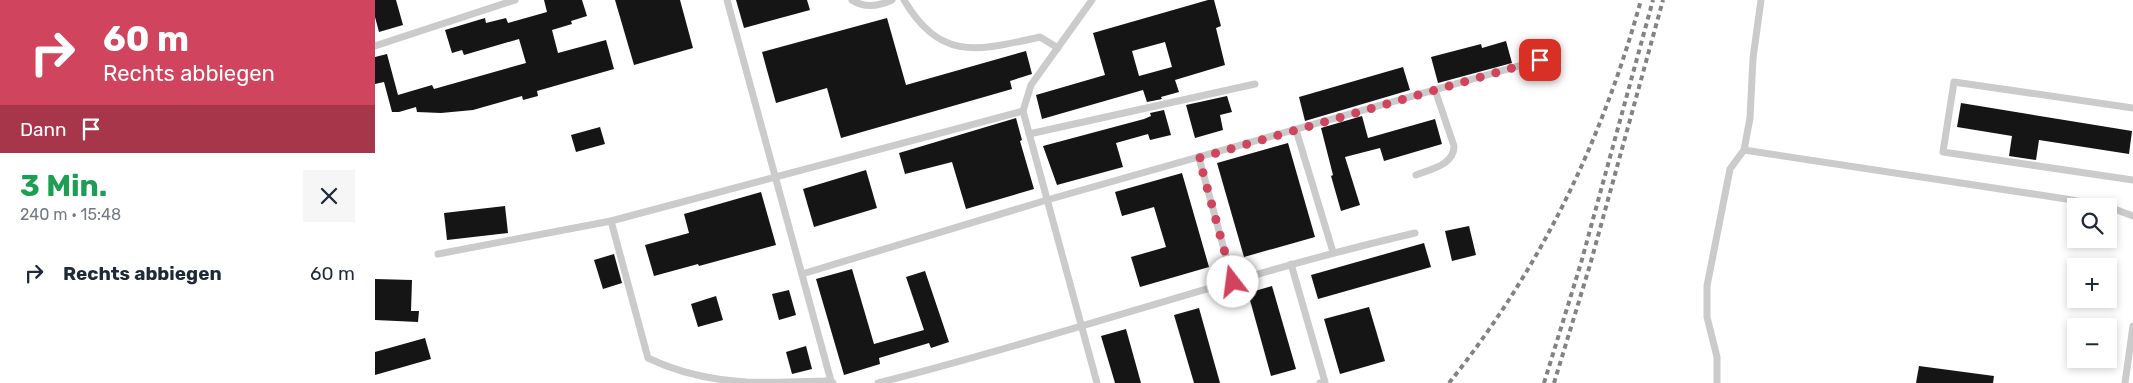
<!DOCTYPE html>
<html lang="de">
<head>
<meta charset="utf-8">
<style>
  :root { --surface:#fff; --page:#f6f6f7; --text:#1f2937; --muted:#747a83 }
  body { margin:0; font-family:Rubik,sans-serif; background:var(--page); color:var(--text); height:100vh; display:flex; flex-direction:column; font-size:19px; white-space:nowrap }
  * { box-sizing:border-box; margin:0 }
  p { font-size:16px; color:var(--muted) }
  .icon { flex:none; width:28px; height:28px; fill:none; stroke:currentColor; stroke-width:2; stroke-linecap:round; stroke-linejoin:round }
  .map { position:relative; flex:1; overflow:hidden }
  .drawer { display:flex; flex-direction:column; background:var(--surface); width:375px }
  .drawer>* { flex:none }
  .top-card { background:#d1445e; color:#fff; overflow:hidden }
  .buttons { position:absolute; left:1692px; top:198px; display:grid; gap:10px }
  .buttons a { display:grid; place-items:center; width:50px; height:50px; border-radius:0px; background:var(--surface); box-shadow:0 2px 8px #0003; font-size:25px }
  .pin { position:absolute; display:grid; place-items:center; width:42px; height:42px; color:#fff; margin:-21px; border-radius:10px; box-shadow:0 2px 8px #0006 }
  .me { position:absolute; width:55px; margin:-28px; rotate:345deg; stroke-linejoin:round; filter:drop-shadow(0 0 4px #0008) }
  .turn { display:flex; align-items:center; gap:18px; height:105px; padding:0 20px; font-size:22px }
  .turn .icon { width:65px; height:65px; stroke-width:2.5 }
  .turn b { display:block; font-size:35px; line-height:42px }
  .then { display:flex; align-items:center; height:48px; padding:0 20px; background:#0003; gap:10px; font-size:19px }
  .round { display:grid; place-items:center; flex:none; width:52px; height:52px; border-radius:0px; background:var(--page) }
  .summary { display:flex; align-items:center; justify-content:space-between; height:85px; padding:0 20px }
  h1 { font-size:30px; font-weight:700; line-height:38px; color:#1e9e55 }
  ul { padding:0; list-style:none }
  li { display:flex; align-items:center; gap:15px; height:70px; padding:0 20px }
  li div { flex:1 }
  li b { display:block; font-size:19px }
  li em { font-style:normal }
  main { display:flex; flex:1; min-height:0 }
  .map>svg:first-child { display:block }
</style>
</head>
<body>
<main>
<section class="drawer">
<div class="top-card">
<div class="turn"><svg class="icon" aria-label="right" viewBox="0 0 24 24"><path d="M7 20v-9h11M14 6l5 5-5 5"/></svg><div><b>60 m</b>Rechts abbiegen</div></div>
<div class="then">Dann<svg class="icon" aria-label="arrive" viewBox="0 0 24 24"><path d="M6 21V4h12l-3 4 3 4H6"/></svg></div>
</div>
<div class="summary"><div><h1>3 Min.</h1><p>240 m · 15:48</p></div><a class="round"><svg class="icon" aria-label="close" viewBox="0 0 24 24"><path d="M6 6l12 12M18 6L6 18"/></svg></a></div>
<ul>
<li><svg class="icon" aria-label="right" viewBox="0 0 24 24"><path d="M7 20v-9h11M14 6l5 5-5 5"/></svg><div><b>Rechts abbiegen</b></div><em>60 m</em></li>
</ul>
</section>
<div class="map">
<svg width="1758" height="383" viewBox="0 0 1758 383">
  <rect width="100%" height="100%" fill="#fff"/>
  <!-- building -->
  <g fill="#151515" fill-rule="evenodd">
    <polygon points="0,0 21,0 28,25 4,32 0,17"/>
    <polygon points="169,0 207,0 212,16 196,21 197,24 177,30 183,53 231,40 239,69 162,91 163,96 148,100 147,96 98,110 66,113 42,112 41,107 24,112 17,112 9,82 0,84 0,57 12,54 23,95 57,85 59,89 151,63 144,39 89,55 87,50 77,53 70,30 110,18 111,23 131,18 133,23 172,12"/>
    <polygon points="240,0 305,0 318,48 259,65"/>
    <polygon points="361,0 432,0 435,10 369,28"/>
    <path d="M833,0H839L846,26L841,28L850,65L800,80L804,92L786,97L787,99L772,102L768,90L667,119L661,95L730,75L718,33ZM790,42L797,67L764,76L757,51Z"/>
    <polygon points="512,18 531,85 651,51 657,74 635,81 637,89 466,138 452,88 401,103 387,52"/>
    <polygon points="1131,41 1137,63 1063,83 1056,57 1106,44 1107,48"/>
    <polygon points="1028,67 1035,90 930,121 924,97"/>
    <polygon points="852,96 857,112 845,115 848,130 820,138 811,105"/>
    <polygon points="1586,103 1757,131 1754,154 1664,140 1661,160 1634,156 1637,136 1582,127"/>
    <polygon points="789,110 796,135 775,140 773,134 741,143 748,167 682,185 668,146 769,119 776,116 775,113"/>
    <polygon points="987,116 993,138 1060,119 1067,144 1009,161 1005,148 970,157 985,205 966,211 956,176 958,175 946,128"/>
    <polygon points="641,118 647,140 645,141 659,189 591,209 577,162 530,174 524,153"/>
    <polygon points="225,127 230,144 201,152 196,135"/>
    <polygon points="913,143 940,237 869,257 842,163"/>
    <polygon points="491,170 502,208 439,227 428,189"/>
    <polygon points="807,173 834,267 765,287 756,257 791,247 779,207 747,216 740,192"/>
    <polygon points="386,192 401,245 324,266 323,264 279,276 270,245 314,233 309,214"/>
    <polygon points="130,206 133,233 72,240 69,213"/>
    <polygon points="1094,226 1101,255 1077,261 1070,231"/>
    <polygon points="1049,243 1056,267 943,299 936,275"/>
    <polygon points="239,254 247,283 228,289 219,260"/>
    <polygon points="477,269 499,344 549,330 531,277 550,271 574,342 556,348 554,343 504,358 505,364 469,375 441,279"/>
    <polygon points="0,279 37,280 36,311 44,311 43,322 0,320"/>
    <polygon points="897,286 921,369 896,376 873,293"/>
    <polygon points="414,290 421,315 404,320 397,294"/>
    <polygon points="341,296 348,320 323,327 316,304"/>
    <polygon points="994,307 1010,361 965,374 949,319"/>
    <polygon points="824,308 845,383 819,383 799,315"/>
    <polygon points="751,329 766,383 740,383 726,336"/>
    <polygon points="50,338 56,359 0,375 0,352"/>
    <polygon points="431,346 437,369 417,374 411,352"/>
    <polygon points="1544,366 1619,376 1618,383 1541,383"/>
  </g>
  <g fill="none" stroke-linecap="round" stroke-linejoin="round">
    <!-- service -->
    <g stroke="#cbcbcb" stroke-width="7">
      <polyline points="352,0 456,381"/>
      <path d="M477,0C489,8 504,6 517,0"/>
      <path d="M529,0C566,63 605,50 665,37L683,48"/>
      <polyline points="717,0 656,85 648,111 722,383"/>
      <polyline points="0,46 140,0"/>
      <polyline points="1758,108 1579,82 1568,152 1758,180"/>
      <polyline points="921,130 958,252"/>
      <polyline points="654,134 880,84"/>
      <polyline points="1369,150 1691,199 1728,206"/>
      <polyline points="824,158 858,282"/>
      <path d="M1041,175C1056,169 1079,165 1079,146L1060,90"/>
      <polyline points="1734,207 1758,216"/>
      <path d="M236,221L273,358C302,372 338,380 371,382C399,383 428,381 456,381L458,383"/>
      <polyline points="63,254 236,221 648,111"/>
      <polyline points="916,264 950,382 945,383"/>
      <polyline points="427,274 672,200 1165,60"/>
      <path d="M503,383C683,338 859,275 1040,233"/>
      <polyline points="1342,383 1342,357 1332,317 1332,286 1355,169 1369,150 1375,118 1378,58 1386,0"/>
      <polyline points="1750,383 1758,326"/>
    </g>
    <!-- rail -->
    <g stroke="#838383" stroke-width="4" stroke-dasharray="5 4" stroke-linecap="butt">
      <path d="M1074,383C1166,268 1227,141 1266,0"/>
      <polyline points="1169,383 1206,263 1278,0"/>
      <polyline points="1179,383 1215,265 1288,0"/>
    </g>
  </g>
  <g fill="none" stroke-linecap="round" stroke-linejoin="round">
    <!-- route -->
    <polyline stroke="#d1445e" stroke-width="9" stroke-dasharray="0 16.2" points="858,282 824,158 1165,60"/>
  </g>
</svg>
<div class="buttons">
<a><svg class="icon" aria-label="search" viewBox="0 0 24 24"><circle cx="10" cy="10" r="6"/><path d="M15 15l6 6"/></svg></a>
<a>+</a>
<a>−</a>
</div>
<div class="pin" style="left:1165px;top:60px;background:#d93025"><svg class="icon" aria-label="arrive" viewBox="0 0 24 24"><path d="M6 21V4h12l-3 4 3 4H6"/></svg></div>
<svg class="me" style="left:858px;top:282px" viewBox="-20 -20 40 40"><circle r="19" fill="#fff"/><path d="M0-13L10 11 0 6-10 11z" fill="#d1445e"/></svg>
</div>
</main>
</body>
</html>
